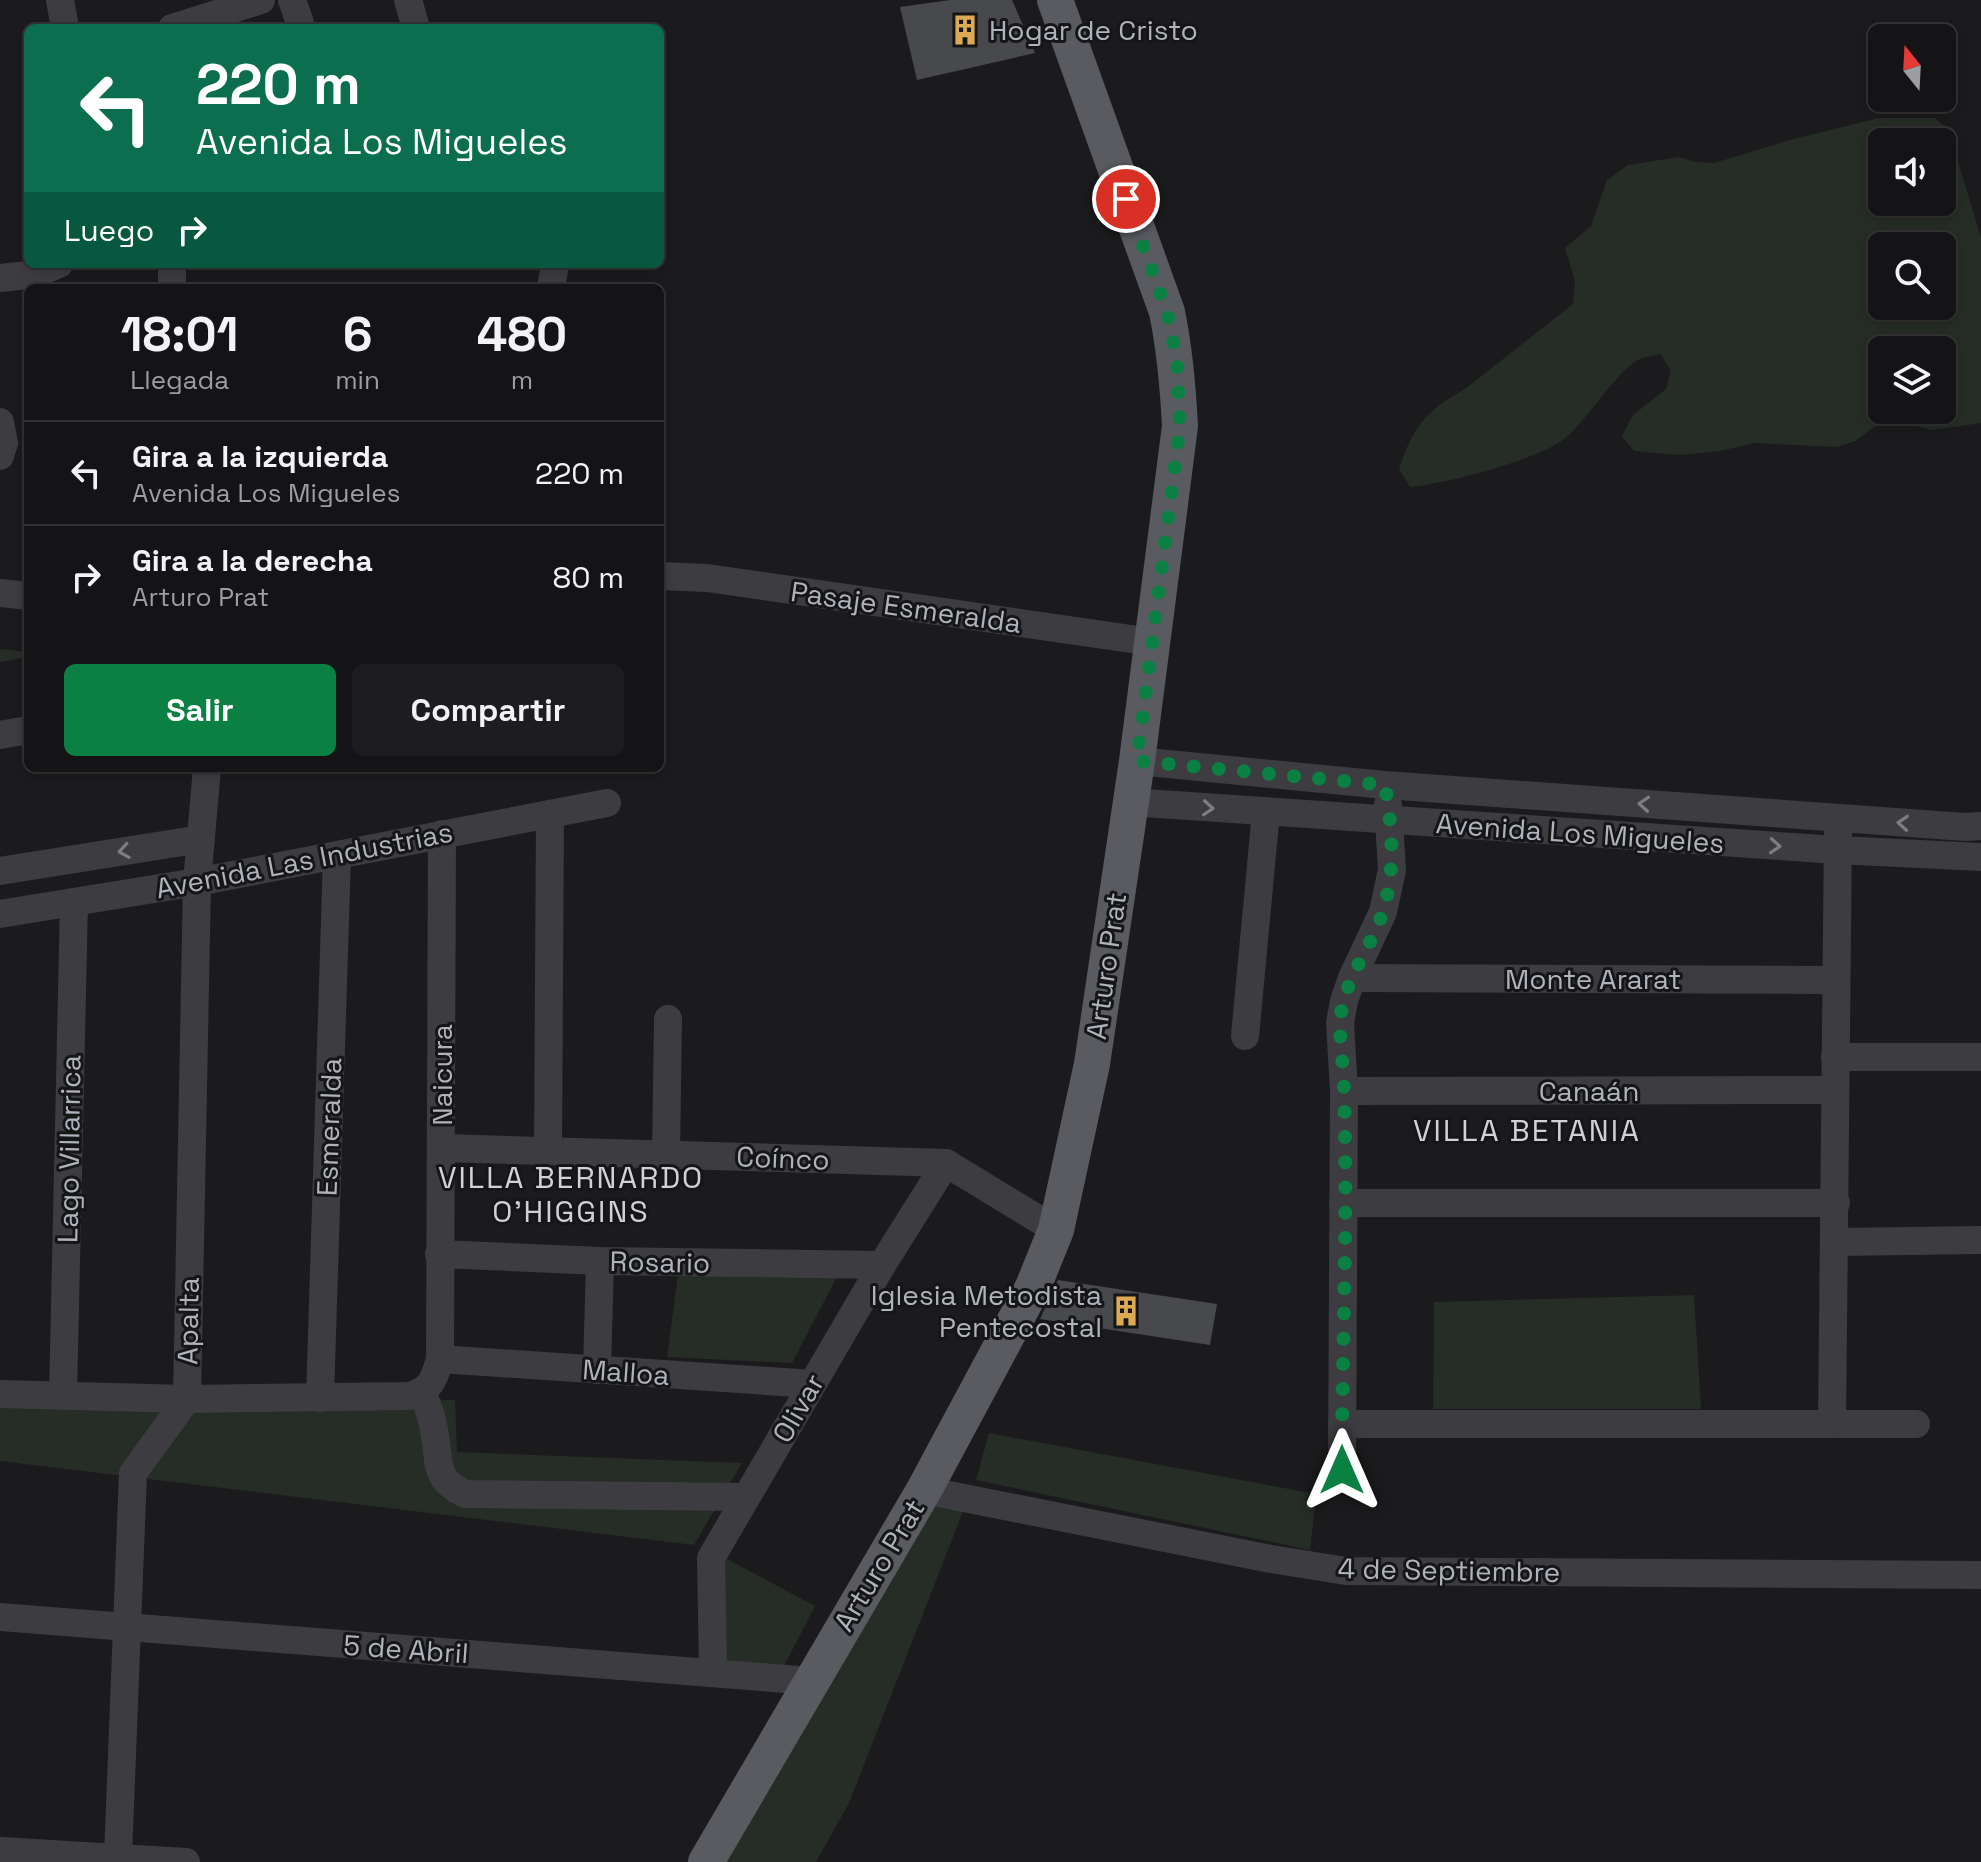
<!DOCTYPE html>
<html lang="es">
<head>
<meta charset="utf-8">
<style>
  :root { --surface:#141416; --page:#1d1d1f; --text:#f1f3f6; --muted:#9d9ea1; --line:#333335; --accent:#0b8043 }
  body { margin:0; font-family:"Space Grotesk",sans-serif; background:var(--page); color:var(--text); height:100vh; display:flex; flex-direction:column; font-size:30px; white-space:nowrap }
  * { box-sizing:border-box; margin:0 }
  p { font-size:26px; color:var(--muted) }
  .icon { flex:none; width:44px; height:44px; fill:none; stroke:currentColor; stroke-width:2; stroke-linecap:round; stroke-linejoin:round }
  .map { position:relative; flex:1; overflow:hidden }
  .side { position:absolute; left:24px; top:284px; width:640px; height:488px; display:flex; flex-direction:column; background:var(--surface); border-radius:12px; box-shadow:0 4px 12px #0003,0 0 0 2px var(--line) }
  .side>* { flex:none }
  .banner { position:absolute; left:24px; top:24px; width:640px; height:244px; border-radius:12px; box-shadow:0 4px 12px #0003,0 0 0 2px var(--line); background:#0b6e4f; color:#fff; overflow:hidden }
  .needle { width:52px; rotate:342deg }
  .buttons { position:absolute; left:1868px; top:24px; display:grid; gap:16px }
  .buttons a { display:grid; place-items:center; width:88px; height:88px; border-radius:12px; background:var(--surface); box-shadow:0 4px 12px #0003,0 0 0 2px var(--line); font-size:40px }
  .pin { position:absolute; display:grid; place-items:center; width:68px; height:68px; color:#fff; margin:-34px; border:4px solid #fff; border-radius:50%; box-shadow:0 2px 8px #0007 }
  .me { position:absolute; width:88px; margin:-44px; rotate:0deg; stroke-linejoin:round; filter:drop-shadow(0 0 6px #0008) }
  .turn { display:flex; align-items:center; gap:28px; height:168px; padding:0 40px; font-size:36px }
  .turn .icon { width:104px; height:104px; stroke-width:2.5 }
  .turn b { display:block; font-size:56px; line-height:68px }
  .then { display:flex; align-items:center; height:76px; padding:0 40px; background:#0003; gap:16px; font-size:30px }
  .eta { display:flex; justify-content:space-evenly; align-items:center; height:136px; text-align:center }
  .eta b { font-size:48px; font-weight:700; line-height:56px }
  .button { display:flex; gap:16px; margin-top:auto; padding:16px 40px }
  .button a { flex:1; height:92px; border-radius:12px; background:var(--accent); color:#fff; font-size:32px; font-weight:700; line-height:92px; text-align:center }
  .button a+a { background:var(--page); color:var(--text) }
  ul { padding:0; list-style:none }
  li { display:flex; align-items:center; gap:24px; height:104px; padding:0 40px; border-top:2px solid var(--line) }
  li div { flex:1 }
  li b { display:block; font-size:30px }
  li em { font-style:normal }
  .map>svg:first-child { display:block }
</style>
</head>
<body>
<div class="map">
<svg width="1981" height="1862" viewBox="0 0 1981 1862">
  <rect width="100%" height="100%" fill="#1b1b1d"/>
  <!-- green -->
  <g fill="#252d26" fill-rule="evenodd">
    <path d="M1879,118H1934L1948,128L1981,238V423L1932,430L1890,420L1871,429L1855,441L1837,447L1754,443L1720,451L1680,455L1634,451L1622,436L1633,415L1666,389L1671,370L1660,354C1654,356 1647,356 1642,358C1619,367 1586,422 1564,439C1538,460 1445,484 1410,487L1399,469C1413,427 1425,411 1465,389L1573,304L1575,281L1565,248L1591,226L1607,180L1628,165L1679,157L1695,162L1714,163L1790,140ZM1942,142V202H1882V142ZM1942,246V306H1882V246ZM1942,350V410H1882V350Z"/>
    <polygon points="0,649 28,652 28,657 0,662"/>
    <polygon points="842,1267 792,1363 667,1357 678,1275"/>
    <polygon points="1694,1295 1701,1409 1433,1409 1434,1302"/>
    <polygon points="455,1400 457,1452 742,1463 694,1545 0,1461 0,1404"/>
    <polygon points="989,1433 1316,1494 1310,1550 976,1480"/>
    <polygon points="913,1503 964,1509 849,1803 816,1862 701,1862"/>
    <polygon points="716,1553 815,1606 782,1670 703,1661"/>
  </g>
  <!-- building -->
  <g fill="#48494d">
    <polygon points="950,0 1012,0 1035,53 917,80 900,7"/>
    <polygon points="1058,1280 1217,1304 1210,1345 1040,1319"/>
  </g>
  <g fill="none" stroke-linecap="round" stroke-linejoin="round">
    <!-- minor -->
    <g stroke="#3d3d41" stroke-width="28">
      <polyline points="60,0 65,28"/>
      <polyline points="292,0 300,23 298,28"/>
      <polyline points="408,0 416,28"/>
      <polyline points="172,28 261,0"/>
      <polyline points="172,264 172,288"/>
      <polyline points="0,278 36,274 59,264"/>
      <polyline points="551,288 555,264"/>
      <polyline points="0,422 4,443 0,456"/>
      <polyline points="660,576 707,578 1152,642"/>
      <polyline points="0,593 28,596"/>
      <polyline points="0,735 28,730"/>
      <polyline points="1137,761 1385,785 1965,827 1981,826"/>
      <polyline points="1130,802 1838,850 1981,857"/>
      <polyline points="0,871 201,839"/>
      <polyline points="0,914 197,882 607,803"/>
      <polyline points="1352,978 1835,980"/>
      <polyline points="1245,1036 1266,812"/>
      <polyline points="1835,1057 1981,1057"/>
      <polyline points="1344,1091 1834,1090"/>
      <polyline points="443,1148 946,1163 1056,1230"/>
      <polyline points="548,1151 550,814"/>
      <polyline points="666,1154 668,1019"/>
      <polyline points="1343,1203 1836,1203"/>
      <polyline points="1836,1242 1981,1240"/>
      <polyline points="439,1254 600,1261 882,1265"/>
      <polyline points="440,1359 812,1384"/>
      <polyline points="597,1370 600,1261"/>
      <path d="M422,1393C429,1407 433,1420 435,1436C440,1465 434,1479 465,1494L746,1497"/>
      <path d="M0,1394L187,1399L409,1396C431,1390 434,1380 440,1359L442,834"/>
      <polyline points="63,1396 74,902"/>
      <polyline points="320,1398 337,856"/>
      <polyline points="1342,1424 1916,1424"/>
      <polyline points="1832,1424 1838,833"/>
      <polyline points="1342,1470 1344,1091 1340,1023 1344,1001 1352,978 1383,912 1392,870 1388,805"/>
      <polyline points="924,1490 1271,1559 1346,1571 1981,1575"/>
      <polyline points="0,1617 811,1681"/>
      <polyline points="713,1672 711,1558 882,1265 946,1163"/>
      <polyline points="0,1851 186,1862"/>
      <polyline points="118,1857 133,1473 187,1399 197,882 207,768"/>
    </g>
    <!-- major -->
    <path stroke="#595b60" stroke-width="36" d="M706,1862L924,1490L1033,1287L1056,1230L1092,1064L1137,761L1180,426C1178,387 1175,351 1167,312L1055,0"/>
  </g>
  <!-- one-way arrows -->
  <defs><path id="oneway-chevron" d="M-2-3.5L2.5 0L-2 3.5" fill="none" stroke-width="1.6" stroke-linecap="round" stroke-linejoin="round" transform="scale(2)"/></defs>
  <g stroke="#7c7e84">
    <use href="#oneway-chevron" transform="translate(1644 804) rotate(-176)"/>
    <use href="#oneway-chevron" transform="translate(1208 808) rotate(4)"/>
    <use href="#oneway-chevron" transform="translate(1903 823) rotate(-176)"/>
    <use href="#oneway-chevron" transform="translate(1775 846) rotate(4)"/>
    <use href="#oneway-chevron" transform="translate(124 851) rotate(171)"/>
  </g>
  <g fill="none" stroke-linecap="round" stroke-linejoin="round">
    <!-- route -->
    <path stroke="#0b8043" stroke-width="14" stroke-dasharray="0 25.2" d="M1126,199L1167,312L1177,360L1180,426L1137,761L1385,785C1392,827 1396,870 1383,911C1371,950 1341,982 1340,1025C1340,1047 1344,1069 1344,1092C1348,1218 1342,1344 1342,1470"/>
  </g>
  <!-- icons -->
  <defs>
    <g id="building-bare" transform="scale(2.4)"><path d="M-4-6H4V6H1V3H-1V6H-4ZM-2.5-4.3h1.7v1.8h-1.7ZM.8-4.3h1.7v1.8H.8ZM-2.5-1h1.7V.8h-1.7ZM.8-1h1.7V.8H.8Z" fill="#ddaa53" stroke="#161618" stroke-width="2.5" paint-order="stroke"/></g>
  </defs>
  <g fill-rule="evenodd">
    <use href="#building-bare" x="965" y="30"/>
    <use href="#building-bare" x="1126" y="1311"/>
  </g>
  <g text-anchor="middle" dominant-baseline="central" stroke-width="6" stroke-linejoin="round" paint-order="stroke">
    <!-- poi labels -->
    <g font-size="28" fill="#afb3bb" stroke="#161618" text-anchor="start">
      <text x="989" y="30">Hogar de Cristo</text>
      <text x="1102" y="1295" text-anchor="end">Iglesia Metodista<tspan x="1102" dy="32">Pentecostal</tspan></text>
    </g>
    <!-- street labels -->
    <g font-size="28" fill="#afb3bb" stroke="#161618">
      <text transform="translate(906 607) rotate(8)">Pasaje Esmeralda</text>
      <text transform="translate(1580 833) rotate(4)">Avenida Los Migueles</text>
      <text transform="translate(304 860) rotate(-11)">Avenida Las Industrias</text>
      <text transform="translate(1106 966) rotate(-82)">Arturo Prat</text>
      <text x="1593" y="979">Monte Ararat</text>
      <text transform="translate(442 1075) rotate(-90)">Naicura</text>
      <text x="1589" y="1091">Canaán</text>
      <text transform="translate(329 1127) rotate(-88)">Esmeralda</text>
      <text transform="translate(69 1149) rotate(-89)">Lago Villarrica</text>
      <text transform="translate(783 1158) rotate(2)">Coínco</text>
      <text transform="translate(660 1262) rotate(1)">Rosario</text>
      <text transform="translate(188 1321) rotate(-89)">Apalta</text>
      <text transform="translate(626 1372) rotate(4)">Malloa</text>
      <text transform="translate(798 1408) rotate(-60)">Olivar</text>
      <text transform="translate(879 1565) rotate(-59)">Arturo Prat</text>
      <text transform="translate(1449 1570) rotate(1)">4 de Septiembre</text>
      <text transform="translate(406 1649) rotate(4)">5 de Abril</text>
    </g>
    <!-- neighbourhood labels -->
    <g font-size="30" letter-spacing="2" fill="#d0d2d7" stroke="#161618">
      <text x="1527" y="1130">VILLA BETANIA</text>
      <text x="571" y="1177">VILLA BERNARDO<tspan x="571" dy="34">O'HIGGINS</tspan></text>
    </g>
  </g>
</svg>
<div class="buttons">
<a><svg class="needle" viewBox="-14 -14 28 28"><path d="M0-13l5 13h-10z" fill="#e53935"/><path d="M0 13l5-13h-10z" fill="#9d9ea1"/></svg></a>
<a><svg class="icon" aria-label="sound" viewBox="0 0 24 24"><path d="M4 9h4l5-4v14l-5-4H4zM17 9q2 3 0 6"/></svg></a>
<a><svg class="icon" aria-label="search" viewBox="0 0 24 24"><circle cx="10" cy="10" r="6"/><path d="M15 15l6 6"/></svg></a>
<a><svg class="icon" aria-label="layers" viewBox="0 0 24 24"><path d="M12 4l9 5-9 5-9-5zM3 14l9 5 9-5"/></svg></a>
</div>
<div class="pin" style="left:1126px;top:199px;background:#d93025"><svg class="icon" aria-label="arrive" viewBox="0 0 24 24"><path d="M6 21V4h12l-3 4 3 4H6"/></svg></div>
<svg class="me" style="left:1342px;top:1470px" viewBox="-20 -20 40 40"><path d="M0-17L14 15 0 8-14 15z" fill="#0b8043" stroke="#fff" stroke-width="4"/></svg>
<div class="banner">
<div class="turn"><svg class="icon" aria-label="left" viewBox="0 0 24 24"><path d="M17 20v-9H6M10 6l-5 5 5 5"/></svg><div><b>220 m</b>Avenida Los Migueles</div></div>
<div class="then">Luego<svg class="icon" aria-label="right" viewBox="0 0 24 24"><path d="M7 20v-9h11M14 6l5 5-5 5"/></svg></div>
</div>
<section class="side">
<div class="eta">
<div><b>18:01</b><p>Llegada</p></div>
<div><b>6</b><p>min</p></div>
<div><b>480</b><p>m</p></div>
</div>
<ul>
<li><svg class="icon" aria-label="left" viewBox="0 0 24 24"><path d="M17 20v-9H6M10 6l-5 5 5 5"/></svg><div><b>Gira a la izquierda</b><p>Avenida Los Migueles</p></div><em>220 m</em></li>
<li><svg class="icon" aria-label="right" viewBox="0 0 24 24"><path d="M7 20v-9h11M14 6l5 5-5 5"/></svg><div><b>Gira a la derecha</b><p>Arturo Prat</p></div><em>80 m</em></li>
</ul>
<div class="button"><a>Salir</a><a>Compartir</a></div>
</section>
</div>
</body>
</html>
